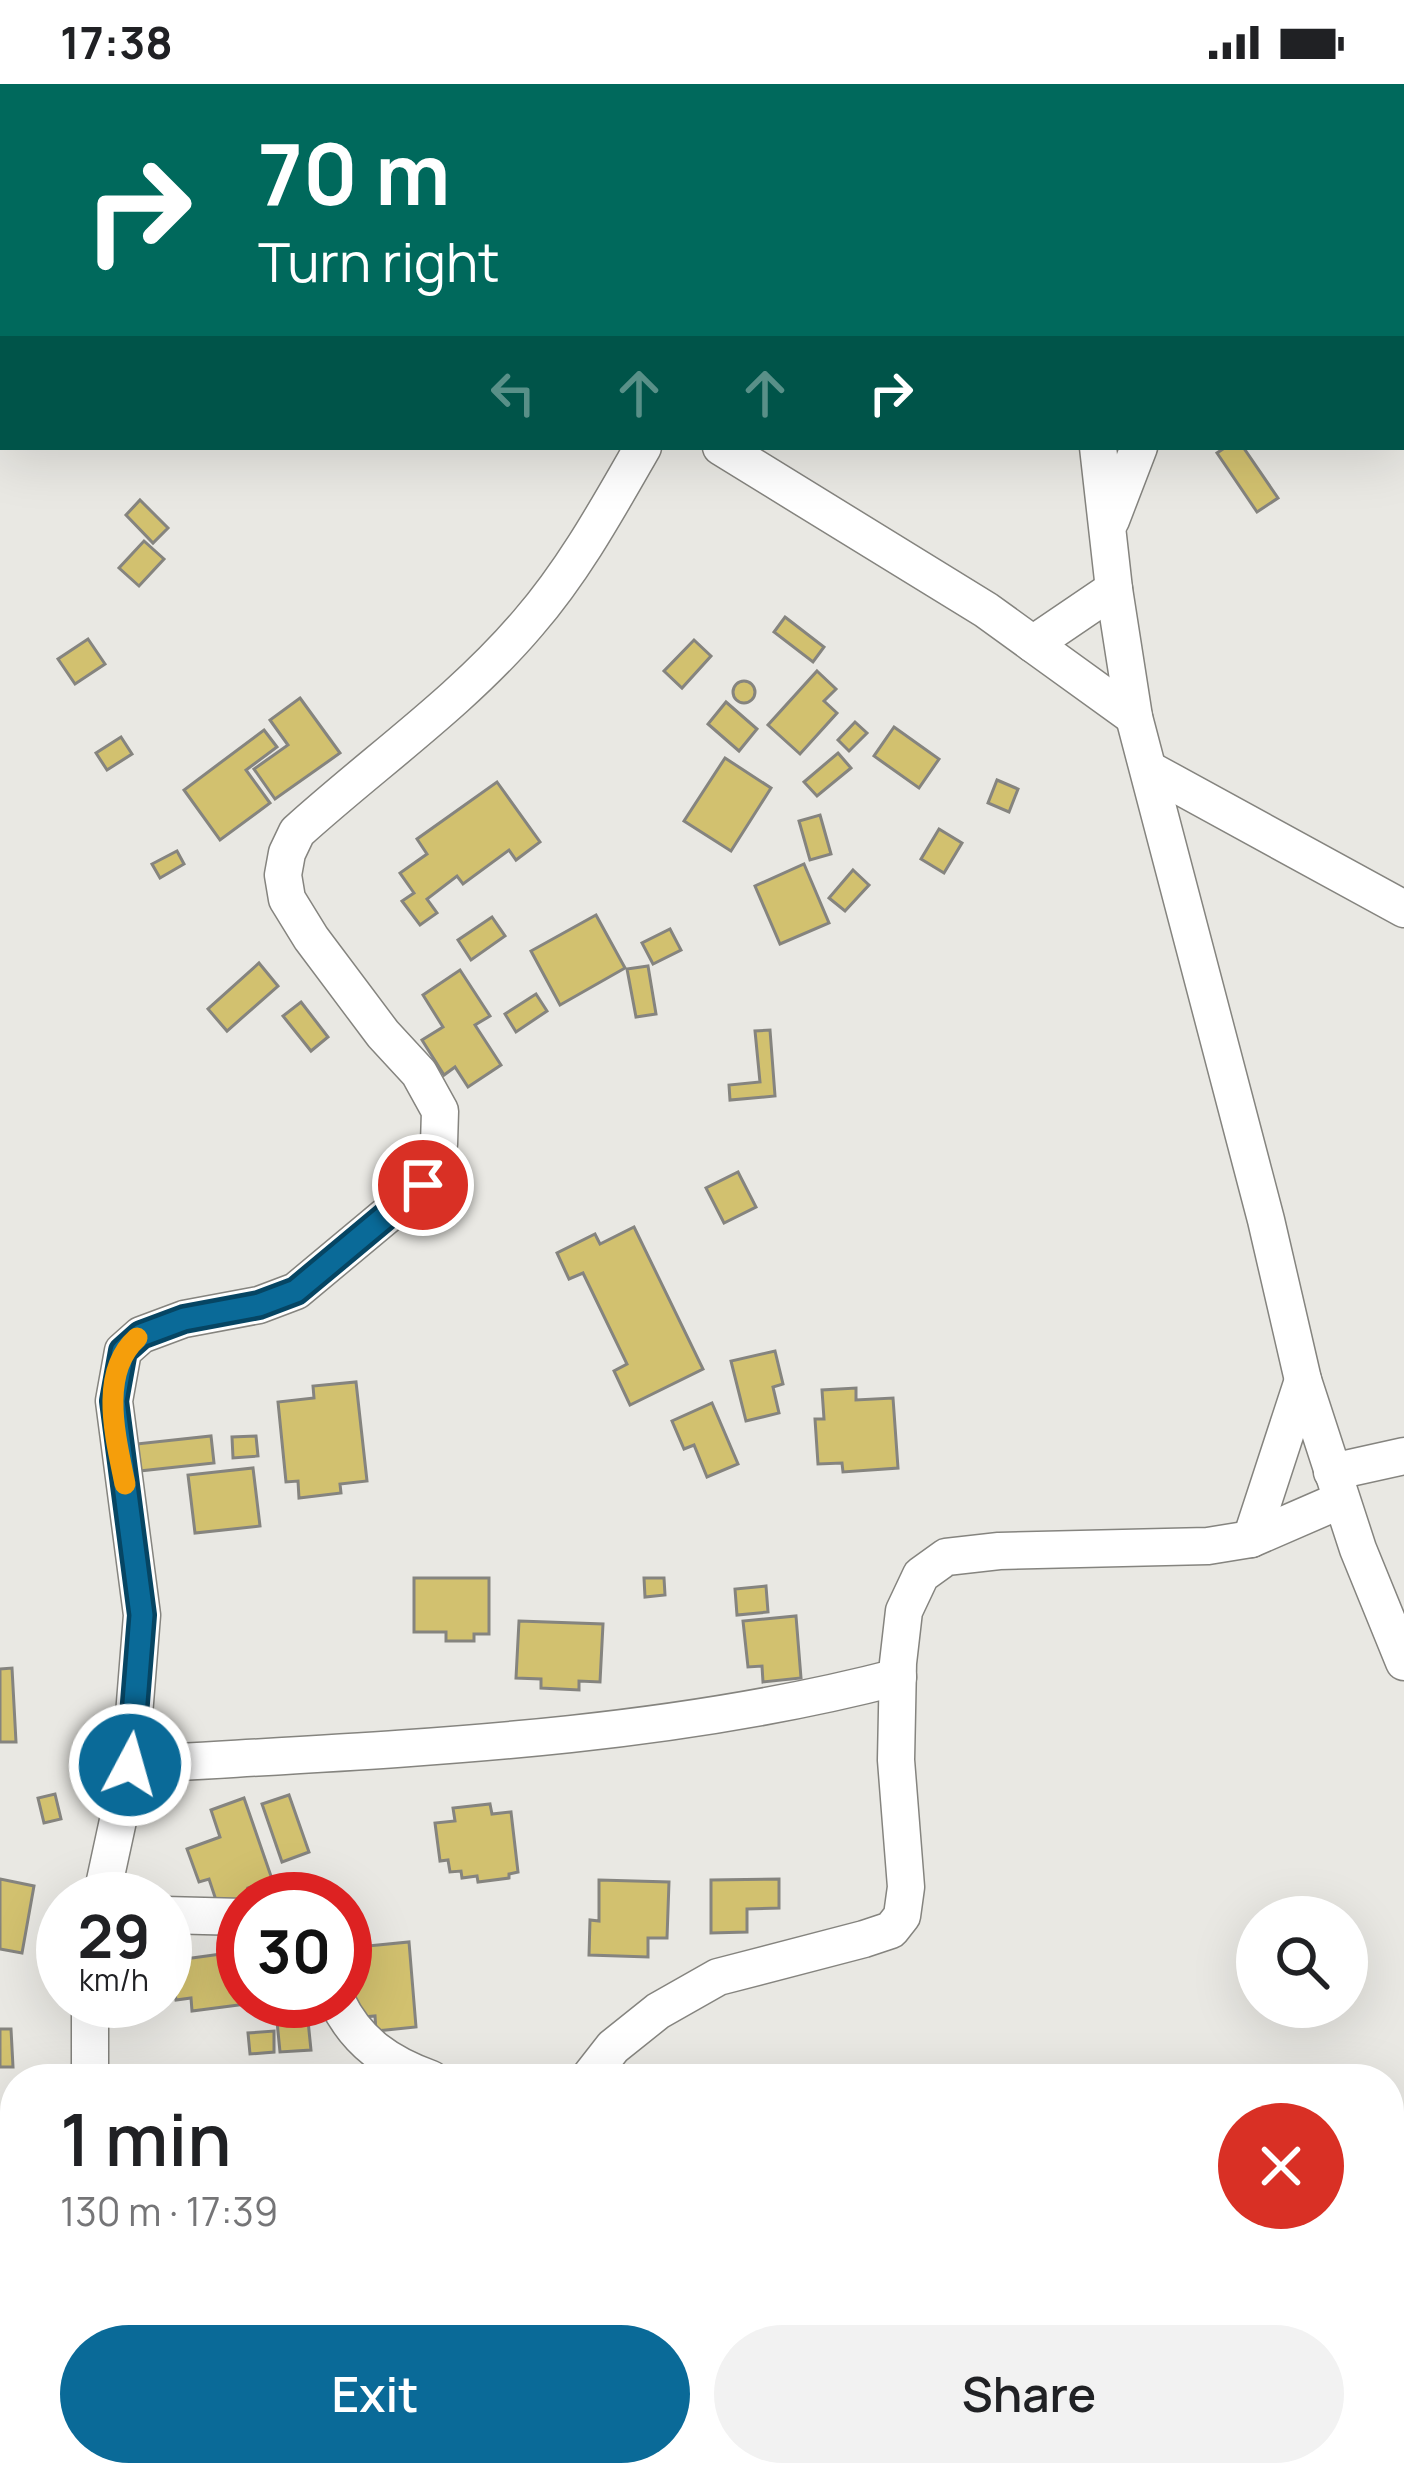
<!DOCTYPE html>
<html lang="en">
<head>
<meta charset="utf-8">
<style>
  :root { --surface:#fff; --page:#f2f2f2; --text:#202124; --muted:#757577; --accent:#0a6a98 }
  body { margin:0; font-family:Manrope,sans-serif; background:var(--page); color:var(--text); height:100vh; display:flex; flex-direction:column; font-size:45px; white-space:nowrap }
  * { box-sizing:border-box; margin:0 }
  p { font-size:39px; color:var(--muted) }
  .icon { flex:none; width:66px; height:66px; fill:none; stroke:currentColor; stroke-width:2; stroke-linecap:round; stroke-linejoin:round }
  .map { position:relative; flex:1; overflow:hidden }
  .panel { position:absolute; left:0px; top:1980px; width:1404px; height:423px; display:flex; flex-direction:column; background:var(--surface); border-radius:48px 48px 0 0; box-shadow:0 12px 48px #0002 }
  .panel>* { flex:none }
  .banner { position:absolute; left:0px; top:0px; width:1404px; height:366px; box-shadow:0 12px 48px #0002; background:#00695c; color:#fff; overflow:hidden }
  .tools { position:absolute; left:1236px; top:1812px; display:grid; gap:24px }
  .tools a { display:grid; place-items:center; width:132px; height:132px; border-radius:50%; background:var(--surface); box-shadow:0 12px 48px #0002; font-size:60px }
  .speed { position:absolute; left:36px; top:1788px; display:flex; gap:24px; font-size:60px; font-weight:700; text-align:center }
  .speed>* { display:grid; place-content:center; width:156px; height:156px; border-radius:50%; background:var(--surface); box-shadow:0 12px 48px #0002; line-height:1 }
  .speed small { font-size:30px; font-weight:400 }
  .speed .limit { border:18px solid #d22; background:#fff; color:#111 }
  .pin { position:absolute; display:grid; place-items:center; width:102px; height:102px; color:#fff; margin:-51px; border:6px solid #fff; border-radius:50%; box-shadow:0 3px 12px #0007 }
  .me { position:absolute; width:132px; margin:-66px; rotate:6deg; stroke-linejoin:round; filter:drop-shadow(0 0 9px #0008) }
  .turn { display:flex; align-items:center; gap:42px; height:252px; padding:0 60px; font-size:54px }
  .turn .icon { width:156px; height:156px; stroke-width:2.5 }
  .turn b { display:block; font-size:84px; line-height:102px }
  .lanes { display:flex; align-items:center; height:114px; padding:0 60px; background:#0003; justify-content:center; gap:60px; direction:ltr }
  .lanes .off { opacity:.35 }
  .round { display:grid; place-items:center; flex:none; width:126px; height:126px; border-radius:63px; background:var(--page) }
  .overview { display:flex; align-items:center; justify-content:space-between; height:204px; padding:0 60px }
  h1 { font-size:72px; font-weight:600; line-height:90px }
  .primary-button { display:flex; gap:24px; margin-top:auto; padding:24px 60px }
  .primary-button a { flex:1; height:138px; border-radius:72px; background:var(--accent); color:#fff; font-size:48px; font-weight:600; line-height:138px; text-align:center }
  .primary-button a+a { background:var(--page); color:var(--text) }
  .status { display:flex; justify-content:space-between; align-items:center; height:84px; padding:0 60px; background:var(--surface); direction:ltr }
  .status svg { height:33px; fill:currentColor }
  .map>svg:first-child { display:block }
</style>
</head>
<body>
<div class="status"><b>17:38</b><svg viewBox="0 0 49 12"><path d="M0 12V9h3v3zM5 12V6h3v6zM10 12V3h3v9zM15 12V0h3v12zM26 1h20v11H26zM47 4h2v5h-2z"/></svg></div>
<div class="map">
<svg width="1404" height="2401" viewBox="0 0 1404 2401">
  <rect width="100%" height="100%" fill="#e9e8e3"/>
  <!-- building -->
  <g fill="#d2c16f" stroke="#85847f" stroke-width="3">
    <polygon points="1226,363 1243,363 1278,414 1257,428 1217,369"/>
    <polygon points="140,416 168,444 153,459 126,431"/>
    <polygon points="144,457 164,475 139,502 119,484"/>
    <polygon points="785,533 824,563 813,578 774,548"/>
    <polygon points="88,555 105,580 75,600 58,575"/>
    <polygon points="694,556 711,572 682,604 664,587"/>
    <polygon points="817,587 836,605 824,617 837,629 800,670 768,641"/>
    <circle cx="744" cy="608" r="11"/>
    <polygon points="300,614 340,669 275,715 254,685 288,661 270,636"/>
    <polygon points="726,618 757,645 739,667 708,640"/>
    <polygon points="855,638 867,649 849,667 838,656"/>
    <polygon points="894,643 939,675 919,704 874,672"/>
    <polygon points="264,646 277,663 246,686 270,719 220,756 184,706"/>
    <polygon points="121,653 132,670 107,686 96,669"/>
    <polygon points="838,669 851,684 817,712 804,698"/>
    <polygon points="725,674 771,704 731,767 684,737"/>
    <polygon points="997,696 1018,705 1009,728 988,719"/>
    <polygon points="497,698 540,758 516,776 509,766 463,800 457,792 427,815 437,829 420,841 402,817 414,809 400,789 427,770 417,755"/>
    <polygon points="820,731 831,770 810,776 799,737"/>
    <polygon points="939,745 962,759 944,789 921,775"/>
    <polygon points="177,767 184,780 160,794 152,780"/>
    <polygon points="804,780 829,839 780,860 755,802"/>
    <polygon points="853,786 869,801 845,827 829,814"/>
    <polygon points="596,831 625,884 560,921 531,867"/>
    <polygon points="492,833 505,852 471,876 458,856"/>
    <polygon points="670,845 681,866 653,880 642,859"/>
    <polygon points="259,879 278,902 227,947 208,925"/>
    <polygon points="648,882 656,930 636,933 627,885"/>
    <polygon points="460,886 490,932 475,941 501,981 468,1003 455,983 444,991 422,956 443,943 423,911"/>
    <polygon points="536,910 547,927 516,948 505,930"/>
    <polygon points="301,918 328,953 311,967 283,932"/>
    <polygon points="770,946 775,1012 730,1016 729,1001 760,998 755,947"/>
    <polygon points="738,1088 756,1123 724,1139 706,1104"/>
    <polygon points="634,1143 703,1285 630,1321 614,1287 627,1280 583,1189 569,1195 557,1169 595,1150 600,1160"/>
    <polygon points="775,1267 783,1300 773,1303 779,1329 746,1337 731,1277"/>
    <polygon points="356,1298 367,1397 340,1400 341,1409 299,1414 298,1397 286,1398 278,1318 314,1314 313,1302"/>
    <polygon points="856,1304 856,1316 893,1314 898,1384 843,1388 842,1379 818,1380 815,1335 824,1335 822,1306"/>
    <polygon points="712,1319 738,1380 707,1393 694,1361 684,1365 672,1337"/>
    <polygon points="211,1352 214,1379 130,1388 127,1361"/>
    <polygon points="256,1352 258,1372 233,1374 232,1353"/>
    <polygon points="253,1384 260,1442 195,1449 188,1391"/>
    <polygon points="414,1494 489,1494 489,1550 474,1550 474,1557 446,1557 446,1548 414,1548"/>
    <polygon points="644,1494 664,1494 665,1511 645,1513"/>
    <polygon points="766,1502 768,1528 737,1531 735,1505"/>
    <polygon points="796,1532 801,1594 763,1598 762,1582 748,1583 743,1537"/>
    <polygon points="519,1537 603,1540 600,1598 579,1597 579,1606 541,1604 541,1595 516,1594"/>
    <polygon points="12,1584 16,1658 0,1658 0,1585"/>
    <polygon points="55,1710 61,1735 44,1739 38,1714"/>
    <polygon points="289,1711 309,1768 282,1778 262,1720"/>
    <polygon points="244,1714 272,1795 248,1804 251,1813 219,1825 209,1795 199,1798 187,1765 220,1753 211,1726"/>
    <polygon points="490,1720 492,1730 511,1728 518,1788 509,1790 509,1794 478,1798 477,1792 462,1794 461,1787 450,1788 448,1776 440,1777 435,1739 455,1737 453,1724"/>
    <polygon points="0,1795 34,1802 22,1869 0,1865"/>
    <polygon points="779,1795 779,1824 747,1825 747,1848 711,1849 711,1796"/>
    <polygon points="599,1796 669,1798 667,1854 648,1854 648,1873 589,1871 590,1836 599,1837"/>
    <polygon points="409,1858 416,1943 376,1947 375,1932 352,1934 347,1864"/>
    <polygon points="243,1867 243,1917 262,1918 192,1927 191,1914 176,1916 170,1877"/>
    <polygon points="275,1917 306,1917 311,1966 280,1968"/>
    <polygon points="0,1945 11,1945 13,1983 0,1983"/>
    <polygon points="274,1947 274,1968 250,1970 248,1949"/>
    <polygon points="280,1985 281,1995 214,1995 214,1990"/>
  </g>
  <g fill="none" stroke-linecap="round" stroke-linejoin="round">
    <!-- street casing -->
    <g stroke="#85847f" stroke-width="39">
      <g id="street">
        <polyline points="1026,0 1026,3"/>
        <polyline points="607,3 612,0"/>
        <polyline points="1325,3 1327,0"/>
        <polyline points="0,37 3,39"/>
        <polyline points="0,338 3,337"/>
        <polyline points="721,363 986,526 1134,633"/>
        <polyline points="1098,363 1114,505 1134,633 1266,1136 1303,1296 1358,1465 1404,1578"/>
        <polyline points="1111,436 1139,363"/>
        <polyline points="1033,560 1114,505"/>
        <polyline points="1150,686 1404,825"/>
        <polyline points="1332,1388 1404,1372"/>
        <polyline points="1251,1455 1303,1296"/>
        <path d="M130,1681C386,1665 649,1658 898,1593"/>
        <path d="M101,1815L130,1681L142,1531L114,1317L123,1267L141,1251L184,1235L259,1221L296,1207L423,1101L439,1060L440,1027L419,989L383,950L311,854L287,815L283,791L287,769L297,748C373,679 461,618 528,539C574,486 608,424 643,363"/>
        <polyline points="165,1831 243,1833"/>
        <path d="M337,1917C357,1959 389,1980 431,1995"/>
        <polyline points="90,1995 90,1917"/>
        <polyline points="588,1995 613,1963 658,1927 718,1893 864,1855 891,1846 902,1832 906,1803 896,1676 898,1579 904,1527 921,1491 946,1473 999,1467 1208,1462 1251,1455 1341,1416"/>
        <polyline points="1389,2208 1404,2214"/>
        <polyline points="0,2322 15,2309"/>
      </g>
    </g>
    <!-- street -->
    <use href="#street" stroke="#fff" stroke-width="36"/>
  </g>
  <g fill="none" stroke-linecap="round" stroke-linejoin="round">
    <!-- route casing -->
    <g stroke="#064563" stroke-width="30">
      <polyline id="route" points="130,1681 142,1531 114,1317 123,1267 141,1251 184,1235 259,1221 296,1207 423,1101"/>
    </g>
    <!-- route -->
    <use href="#route" stroke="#0a6a98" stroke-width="21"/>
    <!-- slow -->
    <path stroke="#f59e0b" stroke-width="21" d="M125,1400C116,1355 98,1289 137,1254"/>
  </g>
</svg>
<div class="tools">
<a><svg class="icon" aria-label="search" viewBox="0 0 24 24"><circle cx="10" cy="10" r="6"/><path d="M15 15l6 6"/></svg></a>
</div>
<div class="speed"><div>29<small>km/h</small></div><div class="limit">30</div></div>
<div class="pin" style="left:423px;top:1101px;background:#d93025"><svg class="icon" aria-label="arrive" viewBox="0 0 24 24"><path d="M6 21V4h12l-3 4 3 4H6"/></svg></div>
<svg class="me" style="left:130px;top:1681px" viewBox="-20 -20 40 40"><circle r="17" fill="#0a6a98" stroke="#fff" stroke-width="3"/><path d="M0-11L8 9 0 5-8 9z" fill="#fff"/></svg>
<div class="banner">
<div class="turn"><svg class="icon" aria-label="right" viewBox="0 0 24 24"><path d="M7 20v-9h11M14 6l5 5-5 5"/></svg><div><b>70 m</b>Turn right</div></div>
<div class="lanes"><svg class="icon off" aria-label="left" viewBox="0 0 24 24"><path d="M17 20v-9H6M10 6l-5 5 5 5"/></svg><svg class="icon off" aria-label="ahead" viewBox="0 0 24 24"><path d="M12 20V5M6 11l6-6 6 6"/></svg><svg class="icon off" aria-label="ahead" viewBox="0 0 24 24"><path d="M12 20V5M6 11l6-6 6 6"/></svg><svg class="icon" aria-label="right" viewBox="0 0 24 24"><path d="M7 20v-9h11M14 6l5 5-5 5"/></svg></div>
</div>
<section class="panel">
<div class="overview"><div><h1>1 min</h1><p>130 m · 17:39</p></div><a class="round" style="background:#d93025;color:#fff"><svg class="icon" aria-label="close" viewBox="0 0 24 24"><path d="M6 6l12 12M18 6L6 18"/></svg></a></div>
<div class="primary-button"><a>Exit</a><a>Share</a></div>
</section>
</div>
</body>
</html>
